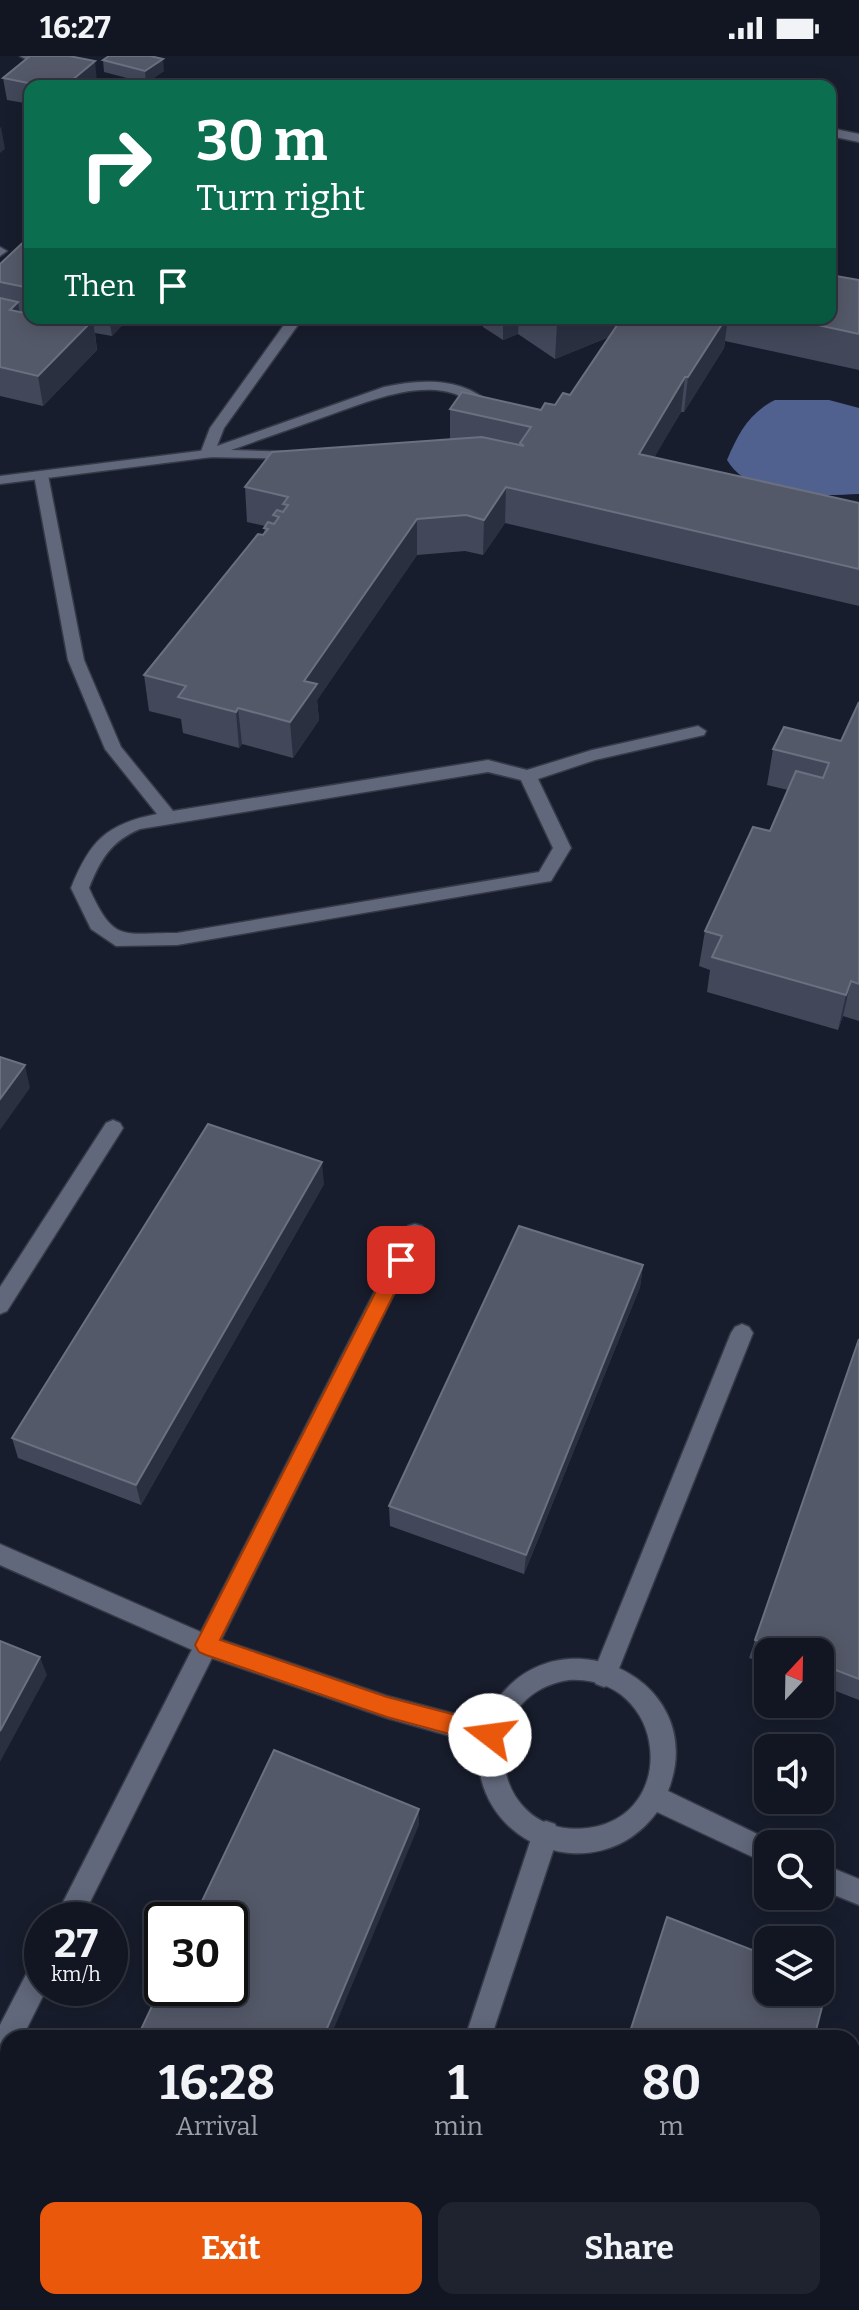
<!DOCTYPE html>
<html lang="en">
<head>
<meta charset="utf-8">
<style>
  :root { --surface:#121622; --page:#1f232f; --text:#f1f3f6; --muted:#9c9fa5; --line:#313540; --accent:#ea580c }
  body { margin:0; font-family:Bitter,serif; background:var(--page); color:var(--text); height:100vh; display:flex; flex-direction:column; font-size:30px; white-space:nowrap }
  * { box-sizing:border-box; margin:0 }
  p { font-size:26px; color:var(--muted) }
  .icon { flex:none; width:44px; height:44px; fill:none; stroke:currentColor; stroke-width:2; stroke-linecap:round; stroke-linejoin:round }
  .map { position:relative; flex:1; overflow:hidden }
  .drawer { position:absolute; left:0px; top:1974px; width:860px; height:280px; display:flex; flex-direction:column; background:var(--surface); border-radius:24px 24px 0 0; box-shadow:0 4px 20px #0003,0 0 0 2px var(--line) }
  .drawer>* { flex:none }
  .guide { position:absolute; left:24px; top:24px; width:812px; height:244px; border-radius:16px; box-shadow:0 4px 20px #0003,0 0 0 2px var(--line); background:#0b6e4f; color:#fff; overflow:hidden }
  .needle { width:52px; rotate:22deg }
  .tools { position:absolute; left:754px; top:1582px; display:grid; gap:16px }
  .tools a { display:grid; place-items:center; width:80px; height:80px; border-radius:16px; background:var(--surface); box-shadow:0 4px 20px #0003,0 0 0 2px var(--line); font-size:40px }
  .speed { position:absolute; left:24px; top:1846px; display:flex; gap:16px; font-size:40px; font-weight:700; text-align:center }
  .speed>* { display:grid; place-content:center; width:104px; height:104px; border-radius:50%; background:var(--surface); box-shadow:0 4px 20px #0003,0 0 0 2px var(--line); line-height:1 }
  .speed small { font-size:20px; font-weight:400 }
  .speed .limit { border:4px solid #111; border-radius:12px; background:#fff; color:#111 }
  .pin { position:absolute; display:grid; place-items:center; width:68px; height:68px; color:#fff; margin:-34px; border-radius:16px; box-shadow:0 4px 12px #0006 }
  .me { position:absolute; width:88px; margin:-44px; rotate:285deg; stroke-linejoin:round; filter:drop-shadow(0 0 6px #0008) }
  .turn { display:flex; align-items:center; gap:28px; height:168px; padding:0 40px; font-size:36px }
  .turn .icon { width:104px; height:104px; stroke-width:2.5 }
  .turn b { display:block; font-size:56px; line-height:68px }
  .then { display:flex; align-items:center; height:76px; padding:0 40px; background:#0003; gap:16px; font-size:30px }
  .eta { display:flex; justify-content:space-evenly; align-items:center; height:136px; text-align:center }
  .eta b { font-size:48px; font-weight:700; line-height:56px }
  .action { display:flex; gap:16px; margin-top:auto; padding:16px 40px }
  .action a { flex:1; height:92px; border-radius:16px; background:var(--accent); color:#fff; font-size:32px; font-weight:700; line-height:92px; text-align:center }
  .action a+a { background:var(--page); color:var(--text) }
  .status { display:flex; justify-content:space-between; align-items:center; height:56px; padding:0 40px; background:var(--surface); direction:ltr }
  .status svg { height:22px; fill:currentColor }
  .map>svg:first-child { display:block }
</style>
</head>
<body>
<div class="status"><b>16:27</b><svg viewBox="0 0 49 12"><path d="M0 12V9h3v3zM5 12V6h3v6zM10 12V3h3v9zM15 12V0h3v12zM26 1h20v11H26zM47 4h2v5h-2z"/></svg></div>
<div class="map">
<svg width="859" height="2254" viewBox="0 0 859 2254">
  <rect width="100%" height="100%" fill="#181d2d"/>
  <!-- water -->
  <path fill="#51618f" d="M775,344H829L859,352V438C818,440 750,443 727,404C738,378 749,357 775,344Z"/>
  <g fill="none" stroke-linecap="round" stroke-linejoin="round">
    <!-- lane casing -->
    <g stroke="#363946" stroke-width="3">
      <g id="lane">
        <path d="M20,0H59C50,6 29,6 20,0Z"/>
        <polygon points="545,24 580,27 586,30 506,30 512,27"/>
        <polygon points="830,72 859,78 859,86 830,80"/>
        <polygon points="0,191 7,195 0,200"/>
        <path d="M289,262H303L224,372L217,390L384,331C423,322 470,321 497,355L485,358C443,311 374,344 324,361C293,372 262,383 231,394L296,396L301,397V403L202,401L200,398L210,372Z"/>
        <path d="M41,415L48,419L84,604L121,691L173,755L488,704L527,714L592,694L698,670L706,675L704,679L595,704L538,723L571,792L551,825L177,889L116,890L91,873L71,832C90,785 106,768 157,758L105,693L68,604L34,419ZM488,716L521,724L553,792L539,816L177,877C121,877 114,887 89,832C100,804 111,785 140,773Z"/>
        <polygon points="113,1064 120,1067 123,1072 120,1077 7,1255 0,1258 0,1231 106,1067"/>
        <polygon points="415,1168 422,1170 425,1176 81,1864 54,1864 408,1170"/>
        <polygon points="742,1268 749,1271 753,1277 616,1620 612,1628 604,1631 596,1628 592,1620 731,1277 735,1271"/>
        <polygon points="546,1765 555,1768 559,1777 491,1982 465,1982 533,1777 537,1768"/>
        <polygon points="42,1901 42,1932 47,1932 22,1982 8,1982 8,2007 0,2010 0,1969 33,1905"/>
        <polygon points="377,2246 405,2246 402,2254 374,2254"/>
      </g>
    </g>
    <!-- street casing -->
    <g stroke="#363946" stroke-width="3">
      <g id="street">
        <polygon points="207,394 214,398 212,401 0,428 0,420"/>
        <path d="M0,1488L210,1580L387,1640L485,1666C538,1544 715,1616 668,1735L778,1788H768V1808L657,1756C597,1838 469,1789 479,1688L387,1662L206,1600L0,1509ZM569,1624C667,1619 681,1760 588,1772C489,1785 470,1639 569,1624Z"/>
        <polygon points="820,1807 859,1823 859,1849 820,1833"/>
      </g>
    </g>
    <!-- lane -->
    <use href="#lane" fill="#61687b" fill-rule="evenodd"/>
    <!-- street -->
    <use href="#street" fill="#61687b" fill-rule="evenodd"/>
  </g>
  <!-- wall -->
  <g fill="#424859">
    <polygon points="103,4 164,15 146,27 104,16"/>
    <polygon points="3,22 97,26 93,30 30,30 30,48 7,44"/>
    <polygon points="30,180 30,262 129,262 112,280 95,277 97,294 43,350 0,340 0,208"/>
    <polygon points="859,224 859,314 725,285 724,292 684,356 681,356 654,401 859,447 859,550 505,467 483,499 465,495 417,499 317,644 319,664 293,702 242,688 239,692 183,677 181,663 149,655 144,619 264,478 265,470 247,466 245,431 450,383 450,353 541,354 555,349 570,339 609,281 555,303 518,278 503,284 483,271 483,262 830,262"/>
    <polygon points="859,646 859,965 843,960 838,974 707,936 710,914 699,910 705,875 770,775 788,734 767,729 773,693 841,685"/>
    <polygon points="324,1128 141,1449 18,1402 12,1382"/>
    <polygon points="643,1209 640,1231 524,1518 390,1470 389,1450"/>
    <polygon points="859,1283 859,1644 820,1629 820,1596 768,1596 768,1609 749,1602"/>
  </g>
  <!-- shaded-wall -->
  <g fill="#2a3040">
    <polygon points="163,3 164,15 146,27 145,15"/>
    <polygon points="95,5 97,26 93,30 65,30"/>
    <polygon points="1,71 5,93 0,97 0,72"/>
    <polygon points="18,246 23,277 10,254"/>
    <polygon points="109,262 129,262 112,280"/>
    <polygon points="503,262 519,262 518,278 503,284"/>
    <polygon points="571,262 655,262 555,303 557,268"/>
    <polygon points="726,262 728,262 724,292 684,356 688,321"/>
    <polygon points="93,264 97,294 43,350 38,320"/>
    <polygon points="685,321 681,356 636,433 639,398"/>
    <polygon points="506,431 505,467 483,499 484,464"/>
    <polygon points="417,463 417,499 317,644 319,664 293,702 290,666 304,625"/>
    <polygon points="238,652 242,688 239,692 236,656"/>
    <polygon points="851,925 843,960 838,974 846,939"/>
    <polygon points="25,1009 30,1032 0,1074 0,1043"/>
    <polygon points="322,1106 324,1128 141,1449 136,1429"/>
    <polygon points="643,1209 640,1231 524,1518 526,1499"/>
    <polygon points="40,1601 47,1619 0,1706 0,1675"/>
    <polygon points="419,1753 419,1769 330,1982 323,1982"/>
  </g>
  <!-- building -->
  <g fill="#545969" stroke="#6a707f" stroke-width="2">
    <polygon points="30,0 69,0 95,5 65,30 43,30 3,22"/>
    <polygon points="109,0 150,0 163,3 145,15 103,4"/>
    <polygon points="30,180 30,232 0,226 0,208"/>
    <polygon points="830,219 859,224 859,278 786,262 830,262"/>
    <polygon points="0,242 18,246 10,254 30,258 30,262 86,262 93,264 38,320 0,311"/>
    <polygon points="548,262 571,262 557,268"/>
    <polygon points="622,262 726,262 688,321 685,321 639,398 859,447 859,513 506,431 484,464 466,459 417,463 304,625 317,628 290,666 238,652 236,656 178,641 186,630 144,619 258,478 263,479 268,473 264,472 268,466 274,468 279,461 273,459 277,454 283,456 288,449 283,448 288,441 245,431 272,396 482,381 524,390 520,387 531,371 450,353 462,336 541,354 545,347 555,349 563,337 570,339"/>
    <polygon points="859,646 859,928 851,925 846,939 712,901 722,880 705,875 753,771 770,775 796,715 823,722 829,707 773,693 784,671 841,685"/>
    <polygon points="0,1001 25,1009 0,1043"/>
    <polygon points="208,1068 322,1106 136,1429 12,1382"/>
    <polygon points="519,1170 643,1209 526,1499 389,1450"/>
    <polygon points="859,1283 859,1623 820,1608 820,1596 787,1596 755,1584"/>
    <polygon points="0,1585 40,1601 0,1675"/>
    <polygon points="274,1694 419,1753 323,1982 137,1982 162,1929 162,1932 230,1932 230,1864 193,1864"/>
    <polygon points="667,1861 768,1900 768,1936 820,1936 820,1920 829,1924 814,1982 628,1982"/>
    <polygon points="542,2246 743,2246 741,2254 540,2254"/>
  </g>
  <!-- route -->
  <polygon fill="#ea580c" stroke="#983908" stroke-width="2" points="401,1196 408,1198 411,1204 220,1584 387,1641 490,1668 498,1671 501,1679 498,1686 490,1689 387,1661 206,1599 199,1596 195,1589 395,1198"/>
</svg>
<div class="tools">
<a><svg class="needle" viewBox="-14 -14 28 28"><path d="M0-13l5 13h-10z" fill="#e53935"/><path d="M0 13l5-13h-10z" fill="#9c9fa5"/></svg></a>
<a><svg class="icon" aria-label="sound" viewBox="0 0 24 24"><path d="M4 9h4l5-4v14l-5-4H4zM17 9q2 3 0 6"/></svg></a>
<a><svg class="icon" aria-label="search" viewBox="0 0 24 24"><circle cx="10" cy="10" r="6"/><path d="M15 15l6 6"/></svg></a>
<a><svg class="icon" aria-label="layers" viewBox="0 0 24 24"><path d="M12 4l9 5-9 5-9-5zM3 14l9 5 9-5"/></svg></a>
</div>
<div class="speed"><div>27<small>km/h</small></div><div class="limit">30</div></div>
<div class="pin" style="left:401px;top:1204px;background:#d93025"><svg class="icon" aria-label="arrive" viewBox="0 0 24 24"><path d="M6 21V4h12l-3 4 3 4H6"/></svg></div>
<svg class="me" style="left:490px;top:1679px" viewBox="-20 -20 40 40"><circle r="19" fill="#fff"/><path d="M0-13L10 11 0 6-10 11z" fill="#ea580c"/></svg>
<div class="guide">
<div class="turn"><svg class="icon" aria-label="right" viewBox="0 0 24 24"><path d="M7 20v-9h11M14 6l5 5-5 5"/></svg><div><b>30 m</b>Turn right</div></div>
<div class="then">Then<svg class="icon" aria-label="arrive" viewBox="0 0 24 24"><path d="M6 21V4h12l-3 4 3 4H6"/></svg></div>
</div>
<section class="drawer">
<div class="eta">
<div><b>16:28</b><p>Arrival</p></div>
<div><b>1</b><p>min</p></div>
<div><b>80</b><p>m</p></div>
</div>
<div class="action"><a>Exit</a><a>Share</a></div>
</section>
</div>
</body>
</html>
